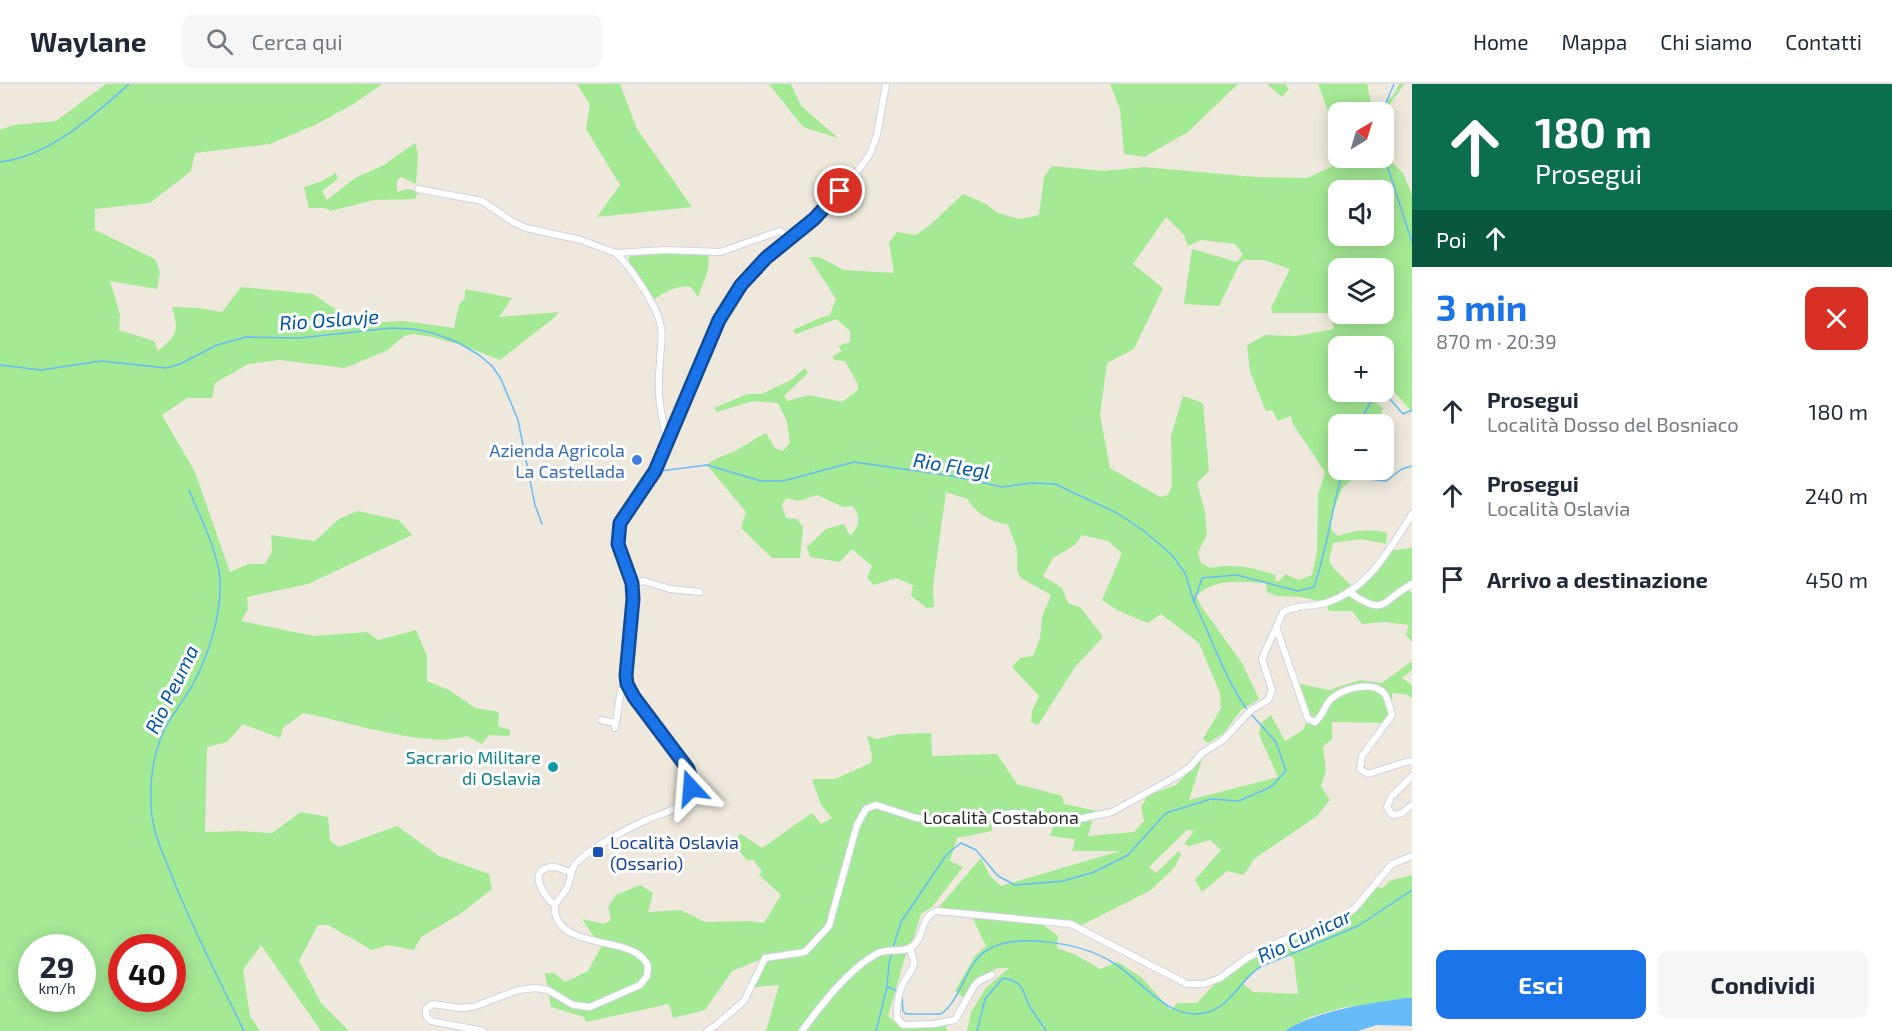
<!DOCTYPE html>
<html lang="it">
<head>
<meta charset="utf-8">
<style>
  :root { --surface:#fff; --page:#f6f6f7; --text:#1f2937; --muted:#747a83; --line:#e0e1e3; --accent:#1a73e8 }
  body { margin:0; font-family:"Exo 2",sans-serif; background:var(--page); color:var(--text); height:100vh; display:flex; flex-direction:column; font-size:22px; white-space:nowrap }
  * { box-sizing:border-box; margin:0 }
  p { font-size:20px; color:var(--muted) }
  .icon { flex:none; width:33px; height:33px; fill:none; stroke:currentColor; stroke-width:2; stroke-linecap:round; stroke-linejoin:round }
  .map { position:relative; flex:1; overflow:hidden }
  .sheet { display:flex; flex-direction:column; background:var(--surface); width:480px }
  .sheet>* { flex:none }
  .hud { background:#0b6e4f; color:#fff; overflow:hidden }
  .needle { width:39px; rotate:38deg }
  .controls { position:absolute; left:1328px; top:18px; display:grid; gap:12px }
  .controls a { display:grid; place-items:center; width:66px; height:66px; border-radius:12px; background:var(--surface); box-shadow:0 3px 15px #0003; font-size:30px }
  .speed { position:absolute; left:18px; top:850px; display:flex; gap:12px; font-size:30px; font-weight:700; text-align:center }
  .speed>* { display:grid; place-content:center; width:78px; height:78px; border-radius:50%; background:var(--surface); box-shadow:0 3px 15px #0003; line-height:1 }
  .speed small { font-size:15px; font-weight:400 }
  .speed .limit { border:9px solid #d22; background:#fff; color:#111 }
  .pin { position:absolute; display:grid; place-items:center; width:51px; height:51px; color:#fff; margin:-26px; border:3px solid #fff; border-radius:50%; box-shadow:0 2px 6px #0007 }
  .me { position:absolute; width:66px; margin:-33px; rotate:341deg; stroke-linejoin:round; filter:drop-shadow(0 0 4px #0008) }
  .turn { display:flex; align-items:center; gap:21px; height:126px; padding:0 24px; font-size:27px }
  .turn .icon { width:78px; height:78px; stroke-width:2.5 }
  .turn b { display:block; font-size:42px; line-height:51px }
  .then { display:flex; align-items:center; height:57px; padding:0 24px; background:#0003; gap:12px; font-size:22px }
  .round { display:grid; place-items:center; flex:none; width:63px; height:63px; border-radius:12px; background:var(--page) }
  .overview { display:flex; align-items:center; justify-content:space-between; height:102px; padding:0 24px }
  h1 { font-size:36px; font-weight:700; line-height:45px; color:var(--accent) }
  .primary-button { display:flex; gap:12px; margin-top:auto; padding:12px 24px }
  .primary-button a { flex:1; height:69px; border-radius:12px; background:var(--accent); color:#fff; font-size:24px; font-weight:700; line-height:69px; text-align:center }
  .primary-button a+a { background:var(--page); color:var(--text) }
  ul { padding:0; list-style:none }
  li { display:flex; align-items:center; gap:18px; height:84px; padding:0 24px }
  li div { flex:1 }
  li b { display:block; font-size:22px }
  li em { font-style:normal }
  header { display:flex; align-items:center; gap:36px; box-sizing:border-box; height:84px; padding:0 30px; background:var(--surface); border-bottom:2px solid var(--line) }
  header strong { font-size:28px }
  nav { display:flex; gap:33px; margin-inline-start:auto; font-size:21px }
  .search { width:420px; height:54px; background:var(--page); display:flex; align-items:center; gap:15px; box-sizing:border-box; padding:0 21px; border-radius:12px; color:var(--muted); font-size:22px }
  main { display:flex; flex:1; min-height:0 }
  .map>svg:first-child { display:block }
</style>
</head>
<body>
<header>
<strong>Waylane</strong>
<div class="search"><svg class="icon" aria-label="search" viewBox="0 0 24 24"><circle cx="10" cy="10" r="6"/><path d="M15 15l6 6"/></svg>Cerca qui</div>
<nav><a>Home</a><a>Mappa</a><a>Chi siamo</a><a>Contatti</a></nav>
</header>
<main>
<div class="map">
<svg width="1412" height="947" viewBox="0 0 1412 947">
  <rect width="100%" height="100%" fill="#eee9dc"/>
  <!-- green -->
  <g fill="#a4e994" fill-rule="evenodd">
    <path d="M106,0H382L355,19L317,40L270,60L195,69L191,87L150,119L95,125V146L155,175L160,188L157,205L110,197L120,231L119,246L154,257L158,267C178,250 179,248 172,223L199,224L222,228L241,203L313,210L357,240L403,237L454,244L459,221L465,214V205L512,214L499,233L559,228L555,233L500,276L464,262L432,253L413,250L404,252L388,266L345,284L279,276L248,280L215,299L212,314H187L162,331L195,388L230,488L249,480H265L272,468L271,451L315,457L339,435L357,427L399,436L412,451L308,500L247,513L248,525L241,537L314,552L367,548L378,556L416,546L427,572V597L449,606L475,624L499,628L498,642L510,646V652L489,651L482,660L467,652C426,665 348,637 303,629L283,644L280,654L243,640L227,658L207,663L205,748L239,747L272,749L301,728L328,733L330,757L339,763L397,742L439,772L489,790L492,805L460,830L421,853L414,866L388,861L372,866L328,841H318L299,877L321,919L349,947H321L261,861L243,886L250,932L260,947H0V46L13,41L56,37ZM32,864H82V915H32ZM122,864H172V915H122Z"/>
    <polygon points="577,0 620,0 637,45 692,123 597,133 620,101 586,45 590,21"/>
    <polygon points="769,0 791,0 801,22 838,54 803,43"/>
    <polygon points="1110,0 1238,0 1188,48 1144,73 1124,70 1120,25"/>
    <polygon points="1267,0 1285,0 1289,5 1282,13"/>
    <polygon points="1318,0 1367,0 1373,28 1394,11 1399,0 1404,0 1383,30 1338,28 1338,54"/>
    <path d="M1383,56L1389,75L1403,89L1412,111V328L1383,295V262H1338V308H1366L1364,319L1372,316L1383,324L1380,335L1370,337L1369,340H1338V386H1354V394L1342,404L1330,436L1332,447L1338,452C1355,446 1369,445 1387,449L1386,460L1361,455L1333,459L1329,476L1334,485L1351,501L1334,513L1319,517L1301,513L1277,512L1267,508L1266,499C1242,498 1215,493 1196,512L1203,525L1242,579L1259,615L1241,626L1224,649L1208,659L1203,655L1221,624L1220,609L1199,559L1161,530L1148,539L1119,527L1102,516L1122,469L1108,457L1082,451L1075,461L1053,474L1043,492L1062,504L1068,519L1081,524L1103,553L1075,583L1038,641L1031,638L1032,627L1039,612L1012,583L1020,574L1033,572L1040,554L1042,533L1051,511L1021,494L1017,487V465L1008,440C994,440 972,427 968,415L946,408L933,502L934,523L927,524L911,512L913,501L896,494L874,501L867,494L872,482L852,465L840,478L810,473L807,463L826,445L844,440L850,452C860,442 861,433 853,422L843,423L817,411L799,417L786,414L782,421L786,434L797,435L803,443L800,474H772L741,444L746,428L707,381C715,373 725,372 735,367C745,362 755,354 766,349L775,364L783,367L790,359L787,338L778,319L753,317L717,328L714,324L747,310H762L791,296L805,284L808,289L784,312L787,317L809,311L842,318L858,306V300L845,277L834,276L833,272L842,267L838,262L850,258V247L836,235L796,250L793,246L820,234L830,231L836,215L809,173H819L844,186L894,189L889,159L897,148L916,151L929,142L963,110L986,120L998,129L1019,135L1039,131L1044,93L1052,82L1104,87L1144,83L1255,93L1307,94L1331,83L1338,73L1383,74ZM1338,106H1383V152H1338ZM1166,133L1184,151L1188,162L1201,156L1235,160L1243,170L1237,178L1192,165L1184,220L1219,222L1239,181L1244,176H1264L1290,185L1271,224L1272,229H1331L1334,245L1296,252L1266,251L1247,261L1250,288L1266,327L1272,326L1278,337L1291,332L1293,340L1325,388L1318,411L1317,468L1312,491L1299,496L1285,490L1279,497H1275L1276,491C1254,484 1233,479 1210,484L1201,479L1198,468L1207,451L1205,428L1197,399L1209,387L1203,319L1183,312L1171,352L1172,401L1168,411L1160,413L1110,384L1100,331L1107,279L1134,265L1163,204L1133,180ZM1338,184H1383V230H1338Z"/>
    <polygon points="415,59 418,70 416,100 401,93 397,96 397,108 408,105 416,107 418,109 415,115 374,116 331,127 324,124 309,124 304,103 322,97 336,89 338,95 322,107 327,116 355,94 384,81"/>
    <path d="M630,168H708C711,186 704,196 698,213L691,203C673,201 664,209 650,218L628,181Z"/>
    <polygon points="1412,462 1412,500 1405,504 1412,509 1412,558 1406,551 1409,541 1385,538 1362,540 1352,527 1329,527 1326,519 1349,508 1388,467 1410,464"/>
    <path d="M1412,577V586L1402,594L1412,601V614L1405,610L1392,609V631L1387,639L1332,638V655L1323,663L1326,687L1321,702L1330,716L1317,732L1254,775L1244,791L1227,787L1202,808L1195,796L1221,766L1210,756L1189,762L1184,760L1194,747L1187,746L1149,783L1156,789L1179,767L1181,771L1174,784L1151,806L1080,842L1048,834L938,824L981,774L990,792L1001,802L1120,767H1072L1075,755L1050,752L1056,734C1030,725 1017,725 991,733L992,747L957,754L950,777L963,783L932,823L921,830L913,856L905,864L906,870L888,932L901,944L932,943L946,939L947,947H766L779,901L756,903L744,917L764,874L732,887L705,926L673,934L669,920L586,938L584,933L551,923L545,889H554L565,898L588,887L601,863L582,835L604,840L611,836L608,823L616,811L640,801L653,809L648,828L681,826L705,838L750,837L764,839L781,811L759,791L762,787L753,776H747L737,764L738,761L732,757L741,750L762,764L812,729L821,740L832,734L821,721L812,695H835L871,679L872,672L867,652L877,655L899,650L931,649L932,672L997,670L1017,700L1062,712L1064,720L1097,727L1094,731L1088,752L1134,748L1144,737L1141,723L1148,711L1176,701L1203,672L1189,716L1278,693L1259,651L1261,639L1271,631L1285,657L1303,646L1308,635L1296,599L1329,606L1360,596L1382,599Z"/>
    <path d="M1412,791V914L1341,924L1310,933L1284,947H967L971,928L986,904L1009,884H998L975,895L964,914L955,907L975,872L986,862L972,833L1042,840L1058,852L1057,864L1076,871L1100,885L1118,878L1141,893L1171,926L1177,919H1197L1220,894L1247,874L1339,836L1373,803L1383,804L1389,797ZM1288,870L1294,875L1298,910L1253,908L1242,899L1258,884Z"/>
  </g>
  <!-- water -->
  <path fill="#67bcf8" d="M1405,914H1412V942L1377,941L1358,947H1284C1322,925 1362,921 1405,914Z"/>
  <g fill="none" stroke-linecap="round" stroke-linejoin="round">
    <!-- stream -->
    <g stroke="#67bcf8" stroke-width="1.5">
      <polyline points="1382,28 1394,0"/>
      <polyline points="1383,69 1412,158"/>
      <path d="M0,78C50,72 93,32 129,0"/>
      <polyline points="0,281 41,286 101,277 166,284 180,280 217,261 246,253 299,254 391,244 413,245 433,249 457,258 479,271 492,282 501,295 518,336 535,421 542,440"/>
      <polyline points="1358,340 1376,309 1390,315 1403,330 1412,326"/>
      <polyline points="660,387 707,381 761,397 783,397 854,378 946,391 1003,403 1031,399 1055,400 1117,429 1144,447 1172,471 1185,489 1194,518"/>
      <polyline points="1343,392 1386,397 1402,385 1412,382"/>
      <path d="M189,406C200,433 219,469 220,497C221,532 209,571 192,602C182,619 169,634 161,653C153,674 150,698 151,720C151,744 162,767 171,790C192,844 219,895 244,947"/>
      <path d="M1248,627C1224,594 1212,554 1194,518L1202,494L1237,491L1298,507L1314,503C1327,465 1332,424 1343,386"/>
      <polyline points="893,864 901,838 947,770 961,759 976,766 998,792 1015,801 1063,797 1094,788 1128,771 1166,729 1211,715 1239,717 1271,703 1286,687 1276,658 1251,630"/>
      <polyline points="888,903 897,907"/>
      <path d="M902,913L903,927L906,930H941C963,914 964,879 989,865C1020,848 1083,860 1112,878C1142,895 1168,940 1209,928C1231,921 1241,895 1260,883L1358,842L1412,806"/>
      <polyline points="876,947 887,903 889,879 892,869"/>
      <path d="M977,947L985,915L1003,894C1025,898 1021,906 1030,923C1035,931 1041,939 1046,947"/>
    </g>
    <!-- minor casing -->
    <g stroke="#d1d2e5" stroke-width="8">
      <g id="minor">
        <polyline points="418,105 482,117 513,138 526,144 581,156 616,169 665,166 720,168 780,147 792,154"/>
        <path d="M616,169C631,184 659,224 661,244C663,254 660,267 660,277C658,297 658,317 663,337C664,344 664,350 669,354"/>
        <polyline points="632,499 644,497 670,505 700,508"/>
        <path d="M1349,508C1387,534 1380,517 1412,500"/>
        <path d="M1276,543L1308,635L1315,638C1323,632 1324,622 1331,615C1342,605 1372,596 1384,609C1388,614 1390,624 1392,631L1362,672L1360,685L1368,690L1409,677L1412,678"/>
        <polyline points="601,636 615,639"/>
        <polyline points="615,644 621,606 628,600"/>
        <polyline points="1412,692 1391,713 1387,723 1392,731 1402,729 1412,721"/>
        <path d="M555,821C543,813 526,784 553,783C559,783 565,787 571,788"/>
        <path d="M909,864C920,885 910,884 902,902C897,913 897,923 897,934L903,941L934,940L955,936L974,902L979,897L992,891"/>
        <path d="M483,947L431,937L426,932V925L433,920L459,924L473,923L518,906L536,904L548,906L573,921L590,923L640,901L647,892L648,882C636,850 562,868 555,828C553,817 563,813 567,804C571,796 570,786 576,779C593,762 628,744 651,734C661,730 675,727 683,718C693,709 693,697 688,685C671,662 629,618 626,591L633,515L632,499L618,460L620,439L653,391L719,236L741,202L766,174L819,130L860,84L870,70L877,51L886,0"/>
        <path d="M707,947L715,942L744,917L765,874L805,868L829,842L857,741L866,725L876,721L916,734L932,736L991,733L1014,729L1074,736L1112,728L1177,692L1190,683L1202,669L1223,656L1251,626L1268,616L1272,606L1262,575L1283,528C1297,521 1310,523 1325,519C1367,507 1390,465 1412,430"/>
        <path d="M802,947C821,921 848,886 876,870C889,863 904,871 915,860C925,849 921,832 937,827L1071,840L1187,900H1204L1220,894L1247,874L1281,857L1339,836L1355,824L1392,780L1412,772"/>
      </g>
    </g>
    <!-- minor -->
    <use href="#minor" stroke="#fff" stroke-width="6"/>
  </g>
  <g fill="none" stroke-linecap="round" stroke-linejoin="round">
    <!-- route casing -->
    <g stroke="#114b97" stroke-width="15">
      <polyline id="route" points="691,704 692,698 688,685 634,613 627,600 626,591 633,515 632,499 618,460 620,439 655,387 719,236 741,201 766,174 814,135 840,107"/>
    </g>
    <!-- route -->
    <use href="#route" stroke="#1a73e8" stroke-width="10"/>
  </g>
  <!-- markers -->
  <circle fill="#3f7fe0" stroke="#fff" stroke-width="2" cx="637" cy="376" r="6"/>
  <circle fill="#0f9aa8" stroke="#fff" stroke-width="2" cx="553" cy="683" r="6"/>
  <rect fill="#1a4fb4" stroke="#fff" stroke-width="2" x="592" y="762" width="12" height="12" rx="3"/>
  <g text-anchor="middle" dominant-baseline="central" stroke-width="6" stroke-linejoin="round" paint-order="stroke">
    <!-- shop labels -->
    <g font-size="18" fill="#366cbe" stroke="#fff" text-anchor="end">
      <text x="625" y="366">Azienda Agricola<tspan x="625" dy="21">La Castellada</tspan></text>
    </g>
    <!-- culture labels -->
    <g font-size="18" fill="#0d838f" stroke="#fff" text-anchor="end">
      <text x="541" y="673">Sacrario Militare<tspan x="541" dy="21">di Oslavia</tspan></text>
    </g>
    <!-- street labels -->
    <g font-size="18" fill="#2b2b2b" stroke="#fff">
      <text x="1001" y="733">Località Costabona</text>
    </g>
    <!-- transit labels -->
    <g font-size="18" fill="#164399" stroke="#fff" text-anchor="start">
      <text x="610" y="758">Località Oslavia<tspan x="610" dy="21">(Ossario)</tspan></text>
    </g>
    <!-- water labels -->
    <g font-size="20" font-style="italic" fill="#0356a7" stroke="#fff">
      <text transform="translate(329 235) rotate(-4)">Rio Oslavje</text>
      <text transform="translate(952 381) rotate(9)">Rio Flegl</text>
      <text transform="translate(171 605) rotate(-64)">Rio Peuma</text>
      <text transform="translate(1304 851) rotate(-25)">Rio Cunicar</text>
    </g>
  </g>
</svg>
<div class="controls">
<a><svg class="needle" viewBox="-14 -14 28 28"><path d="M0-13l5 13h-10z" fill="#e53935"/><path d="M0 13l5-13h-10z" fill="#747a83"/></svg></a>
<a><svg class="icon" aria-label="sound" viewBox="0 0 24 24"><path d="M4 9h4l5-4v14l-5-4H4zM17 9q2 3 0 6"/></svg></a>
<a><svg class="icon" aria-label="layers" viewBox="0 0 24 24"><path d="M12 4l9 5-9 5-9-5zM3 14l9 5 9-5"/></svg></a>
<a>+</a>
<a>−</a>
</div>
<div class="speed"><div>29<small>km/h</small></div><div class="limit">40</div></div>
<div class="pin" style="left:840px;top:107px;background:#d93025"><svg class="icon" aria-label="arrive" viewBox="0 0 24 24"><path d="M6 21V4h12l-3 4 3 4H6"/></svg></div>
<svg class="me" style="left:691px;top:704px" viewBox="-20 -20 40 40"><path d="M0-17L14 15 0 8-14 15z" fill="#1a73e8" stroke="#fff" stroke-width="4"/></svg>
</div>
<section class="sheet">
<div class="hud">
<div class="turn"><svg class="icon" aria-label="ahead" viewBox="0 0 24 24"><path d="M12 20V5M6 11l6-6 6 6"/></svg><div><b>180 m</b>Prosegui</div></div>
<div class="then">Poi<svg class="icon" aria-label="ahead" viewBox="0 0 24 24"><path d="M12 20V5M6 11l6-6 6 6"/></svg></div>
</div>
<div class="overview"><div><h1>3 min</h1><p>870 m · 20:39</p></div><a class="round" style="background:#d93025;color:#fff"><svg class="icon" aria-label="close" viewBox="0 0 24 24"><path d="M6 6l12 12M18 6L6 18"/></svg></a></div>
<ul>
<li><svg class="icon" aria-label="ahead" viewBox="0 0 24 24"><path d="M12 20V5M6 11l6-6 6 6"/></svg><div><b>Prosegui</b><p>Località Dosso del Bosniaco</p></div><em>180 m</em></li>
<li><svg class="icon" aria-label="ahead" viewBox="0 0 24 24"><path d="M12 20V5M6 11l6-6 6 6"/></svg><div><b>Prosegui</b><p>Località Oslavia</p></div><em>240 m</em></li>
<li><svg class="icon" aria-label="arrive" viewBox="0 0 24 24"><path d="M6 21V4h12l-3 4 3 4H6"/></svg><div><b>Arrivo a destinazione</b></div><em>450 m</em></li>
</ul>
<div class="primary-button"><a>Esci</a><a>Condividi</a></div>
</section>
</main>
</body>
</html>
